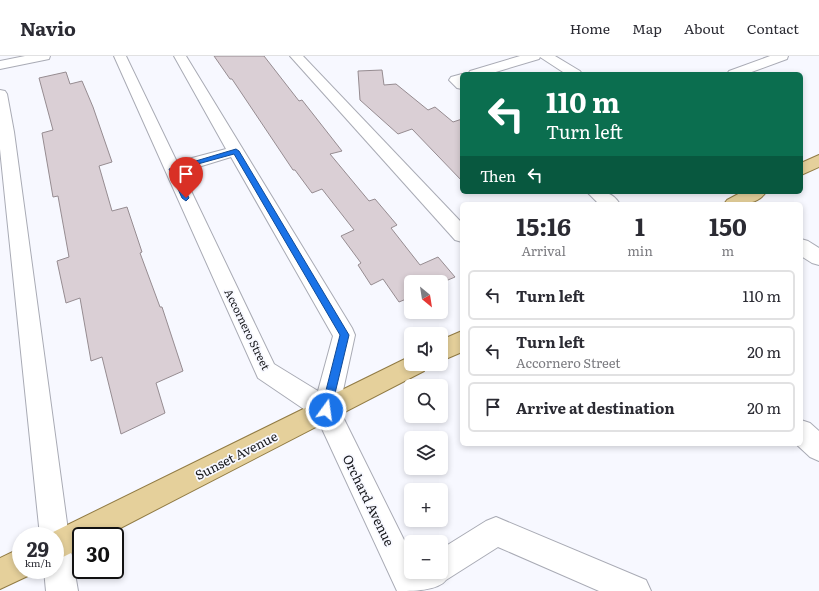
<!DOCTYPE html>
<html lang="en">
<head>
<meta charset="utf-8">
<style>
  :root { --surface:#fff; --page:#f2f2f3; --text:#2b2b33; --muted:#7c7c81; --line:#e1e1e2 }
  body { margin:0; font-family:Literata,serif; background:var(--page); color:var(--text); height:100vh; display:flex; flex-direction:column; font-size:15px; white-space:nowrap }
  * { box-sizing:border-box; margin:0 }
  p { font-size:13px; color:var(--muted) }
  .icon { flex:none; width:22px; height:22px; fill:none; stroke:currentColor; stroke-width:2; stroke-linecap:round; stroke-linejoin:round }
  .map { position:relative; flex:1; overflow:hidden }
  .drawer { position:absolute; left:460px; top:146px; width:343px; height:244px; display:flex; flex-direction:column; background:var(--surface); border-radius:6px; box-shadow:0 2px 6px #0003 }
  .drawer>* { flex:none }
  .banner { position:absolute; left:460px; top:16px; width:343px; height:122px; border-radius:6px; box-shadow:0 2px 6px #0003; background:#0b6e4f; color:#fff; overflow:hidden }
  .needle { width:26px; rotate:150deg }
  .buttons { position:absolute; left:404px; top:219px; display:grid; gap:8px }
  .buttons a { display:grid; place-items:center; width:44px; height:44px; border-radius:6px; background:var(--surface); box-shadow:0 2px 6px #0003; font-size:20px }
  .speed { position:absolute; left:12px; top:471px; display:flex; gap:8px; font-size:20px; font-weight:700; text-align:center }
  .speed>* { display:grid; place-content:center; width:52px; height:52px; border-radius:50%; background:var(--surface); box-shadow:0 2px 6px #0003; line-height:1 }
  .speed small { font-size:10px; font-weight:400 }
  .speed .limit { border:2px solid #111; border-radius:6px; background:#fff; color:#111 }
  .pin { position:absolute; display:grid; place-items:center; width:34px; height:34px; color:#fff; margin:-41px -17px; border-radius:50% 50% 50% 0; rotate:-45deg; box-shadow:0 0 4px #0007 }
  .pin .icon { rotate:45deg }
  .me { position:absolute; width:44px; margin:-22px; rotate:14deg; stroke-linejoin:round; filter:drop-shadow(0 0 3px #0008) }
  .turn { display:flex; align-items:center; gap:14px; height:84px; padding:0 20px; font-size:18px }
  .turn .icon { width:52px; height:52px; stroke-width:2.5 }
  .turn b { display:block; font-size:28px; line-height:34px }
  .then { display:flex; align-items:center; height:38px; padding:0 20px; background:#0003; gap:8px; font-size:15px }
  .eta { display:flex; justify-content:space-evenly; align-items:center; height:68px; text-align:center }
  .eta b { font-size:24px; font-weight:700; line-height:28px }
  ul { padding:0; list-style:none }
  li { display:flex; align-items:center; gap:12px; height:50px; margin:0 8px 6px; padding:0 12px; border:2px solid var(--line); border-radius:6px }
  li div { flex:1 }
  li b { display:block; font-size:15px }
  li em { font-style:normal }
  header { display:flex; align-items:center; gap:24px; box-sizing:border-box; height:56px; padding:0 20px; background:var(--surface); border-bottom:1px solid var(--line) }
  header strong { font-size:19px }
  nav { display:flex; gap:22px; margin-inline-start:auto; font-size:14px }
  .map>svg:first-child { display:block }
</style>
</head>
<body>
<header>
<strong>Navio</strong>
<nav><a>Home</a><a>Map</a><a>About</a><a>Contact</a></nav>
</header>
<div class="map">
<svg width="819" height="535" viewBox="0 0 819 535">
  <rect width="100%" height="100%" fill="#f7f8ff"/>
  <!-- building -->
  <g fill="#dacfd5" stroke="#968c91">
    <polygon points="214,0 264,0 299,45 302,44 342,95 330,98 369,145 375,143 397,169 391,172 420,209 438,201 455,221 441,227 411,226 411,241 399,246 383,223 371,229 358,209 361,207 341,180 354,174 322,133 312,137 295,114 293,114 232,23 230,23"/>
    <polygon points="382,14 384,29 396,28 428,54 435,51 453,66 462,63 462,125 412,73 398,78 360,44 358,15"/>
    <polygon points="66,16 70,28 82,25 93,51 112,106 99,110 112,155 127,151 142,196 140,197 160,251 162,251 183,315 156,327 165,357 121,378 102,301 91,305 80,242 66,247 57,205 69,201 58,140 53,141 42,77 53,74 39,22"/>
  </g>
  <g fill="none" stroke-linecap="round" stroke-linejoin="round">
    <!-- minor casing -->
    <g stroke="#a9abb5" stroke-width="2">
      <g id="minor">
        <polygon points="25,0 50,0 49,3 0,13 0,5"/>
        <path d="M114,0H126L177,106L226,93L174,0H186L352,272L355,279L339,353L411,498V516H441V493L486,465L496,461L646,524L651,535H599L498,491L446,524C438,535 412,535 397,535L317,362L258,322ZM231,101L333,280L318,335L274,308L182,116Z"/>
        <polygon points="290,0 303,0 462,167 462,186 455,184"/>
        <polygon points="520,0 555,0 580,15 582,18 566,18 540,1 539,3 489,18 468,18 470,15"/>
        <polygon points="770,0 788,0 787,3 746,18 727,18 729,15"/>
        <polygon points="462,18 462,33 457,32 449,24 451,21"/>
        <polygon points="0,34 5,35 7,38 14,76 69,482 78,535 46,535 44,514 55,514 55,480 40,480 0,93"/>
        <path d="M587,136C602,136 611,134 620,148H599Z"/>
        <polygon points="801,183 808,185 819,192 819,209 812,207 801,200"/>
        <polygon points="801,364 810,367 819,375 819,405 810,401 796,388 801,388"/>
      </g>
    </g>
    <!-- major casing -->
    <g stroke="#917b44" stroke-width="2">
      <g id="major">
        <polygon points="819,99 819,111 801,119 801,107"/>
        <path d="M742,136H766C757,150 738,148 724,148L727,144Z"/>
        <polygon points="462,275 462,296 441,305 441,284"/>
        <polygon points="411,300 411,308 428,308 424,315 105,480 81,480 81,492 55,505 55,480 45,480"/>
        <polygon points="21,492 21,514 33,514 32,518 0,533 0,502"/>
      </g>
    </g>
    <!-- minor -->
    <use href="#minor" fill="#fff" fill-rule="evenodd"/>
    <!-- major -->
    <use href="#major" fill="#e5d09b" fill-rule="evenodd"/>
  </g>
  <!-- route -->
  <polygon fill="#1a73e8" stroke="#114b97" points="236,93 239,95 349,279 331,354 330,357 326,359 323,357 321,354 340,279 234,98 176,114 189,142 186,145 182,142 169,113"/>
  <g text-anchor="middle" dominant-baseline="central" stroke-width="3.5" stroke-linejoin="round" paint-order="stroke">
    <!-- street labels -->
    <g font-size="11" fill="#17181c" stroke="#f7f8ff">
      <text transform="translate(248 273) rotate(64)">Accornero Street</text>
    </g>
    <!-- near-street labels -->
    <g font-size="13" fill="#17181c" stroke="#f7f8ff">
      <text transform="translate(236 399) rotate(-27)">Sunset Avenue</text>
      <text transform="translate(369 444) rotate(64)">Orchard Avenue</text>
    </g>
  </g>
</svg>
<div class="buttons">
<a><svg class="needle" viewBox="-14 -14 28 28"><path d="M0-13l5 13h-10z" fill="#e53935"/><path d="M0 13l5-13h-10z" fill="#7c7c81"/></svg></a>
<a><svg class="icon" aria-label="sound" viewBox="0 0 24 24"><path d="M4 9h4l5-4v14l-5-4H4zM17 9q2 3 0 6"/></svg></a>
<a><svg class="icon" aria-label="search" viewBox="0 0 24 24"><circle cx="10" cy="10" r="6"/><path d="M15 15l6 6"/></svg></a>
<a><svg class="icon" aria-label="layers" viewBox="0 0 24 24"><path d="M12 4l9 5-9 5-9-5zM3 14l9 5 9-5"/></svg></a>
<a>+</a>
<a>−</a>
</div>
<div class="speed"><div>29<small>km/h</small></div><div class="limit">30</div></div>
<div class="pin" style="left:186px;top:142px;background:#d93025"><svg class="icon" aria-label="arrive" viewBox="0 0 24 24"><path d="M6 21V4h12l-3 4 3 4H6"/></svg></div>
<svg class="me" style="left:326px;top:354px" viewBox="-20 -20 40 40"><circle r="17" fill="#1a73e8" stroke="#fff" stroke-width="3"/><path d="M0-11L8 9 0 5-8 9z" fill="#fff"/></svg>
<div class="banner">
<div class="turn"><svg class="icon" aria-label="left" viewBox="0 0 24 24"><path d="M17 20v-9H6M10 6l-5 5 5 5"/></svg><div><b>110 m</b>Turn left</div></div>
<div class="then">Then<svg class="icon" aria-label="left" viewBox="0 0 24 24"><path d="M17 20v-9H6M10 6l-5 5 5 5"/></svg></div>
</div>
<section class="drawer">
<div class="eta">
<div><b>15:16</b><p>Arrival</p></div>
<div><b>1</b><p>min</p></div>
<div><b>150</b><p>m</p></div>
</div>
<ul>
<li><svg class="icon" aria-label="left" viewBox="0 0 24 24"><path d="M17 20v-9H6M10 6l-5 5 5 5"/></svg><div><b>Turn left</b></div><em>110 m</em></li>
<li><svg class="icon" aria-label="left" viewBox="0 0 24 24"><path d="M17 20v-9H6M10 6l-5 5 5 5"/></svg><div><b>Turn left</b><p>Accornero Street</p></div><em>20 m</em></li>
<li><svg class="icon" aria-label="arrive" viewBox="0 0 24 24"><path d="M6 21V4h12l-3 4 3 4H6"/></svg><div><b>Arrive at destination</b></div><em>20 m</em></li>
</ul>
</section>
</div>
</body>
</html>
